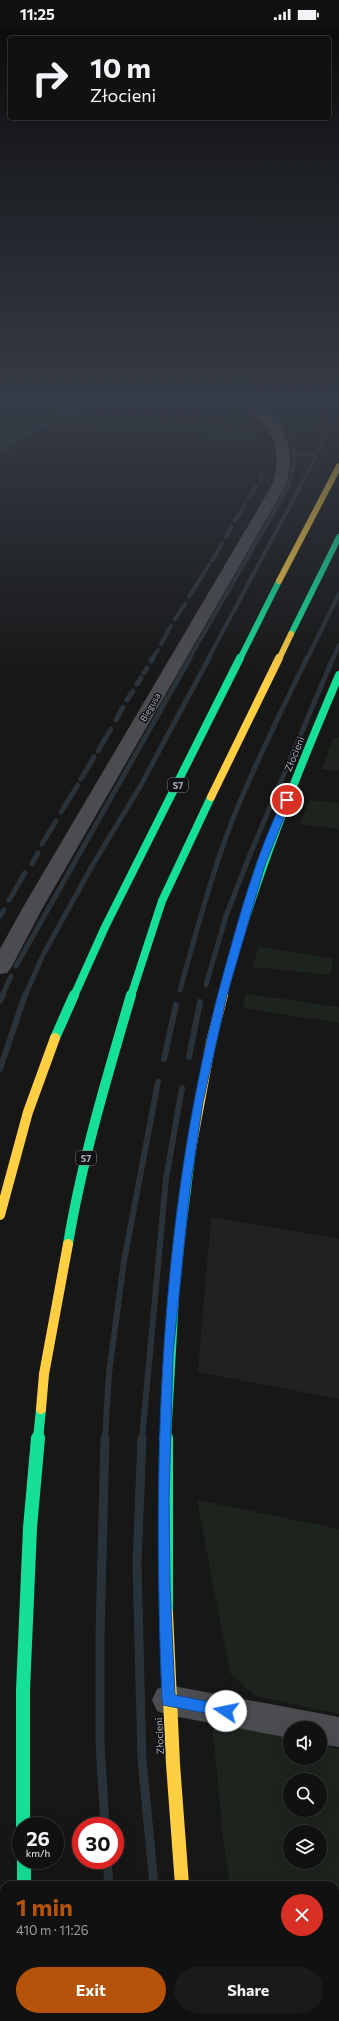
<!DOCTYPE html>
<html lang="en">
<head>
<meta charset="utf-8">
<style>
  :root { --surface:#111; --page:#1a1a1a; --text:#f1f3f6; --muted:#9c9d9f; --line:#303131; --accent:#b45309 }
  body { margin:0; font-family:Commissioner,sans-serif; background:var(--page); color:var(--text); height:100vh; display:flex; flex-direction:column; font-size:15px; white-space:nowrap }
  * { box-sizing:border-box; margin:0 }
  p { font-size:13px; color:var(--muted) }
  .icon { flex:none; width:22px; height:22px; fill:none; stroke:currentColor; stroke-width:2; stroke-linecap:round; stroke-linejoin:round }
  .map { position:relative; flex:1; overflow:hidden }
  .side { position:absolute; left:0px; top:1853px; width:339px; height:140px; display:flex; flex-direction:column; background:var(--surface); border-radius:12px 12px 0 0; box-shadow:0 4px 16px #0002,0 0 0 1px var(--line) }
  .side>* { flex:none }
  .banner { position:absolute; left:8px; top:8px; width:323px; height:84px; border-radius:4px; box-shadow:0 4px 16px #0002,0 0 0 1px var(--line); background:#111; color:var(--text); overflow:hidden }
  .tools { position:absolute; left:283px; top:1693px; display:grid; gap:8px }
  .tools a { display:grid; place-items:center; width:44px; height:44px; border-radius:50%; background:var(--surface); box-shadow:0 4px 16px #0002,0 0 0 1px var(--line); font-size:20px }
  .speed { position:absolute; left:12px; top:1789px; display:flex; gap:8px; font-size:20px; font-weight:700; text-align:center }
  .speed>* { display:grid; place-content:center; width:52px; height:52px; border-radius:50%; background:var(--surface); box-shadow:0 4px 16px #0002,0 0 0 1px var(--line); line-height:1 }
  .speed small { font-size:10px; font-weight:400 }
  .speed .limit { border:6px solid #d22; background:#fff; color:#111 }
  .pin { position:absolute; display:grid; place-items:center; width:34px; height:34px; color:#fff; margin:-17px; border:2px solid #fff; border-radius:50%; box-shadow:0 1px 4px #0007 }
  .me { position:absolute; width:44px; margin:-22px; rotate:281deg; stroke-linejoin:round; filter:drop-shadow(0 0 3px #0008) }
  .turn { display:flex; align-items:center; gap:14px; height:84px; padding:0 16px; font-size:18px }
  .turn .icon { width:52px; height:52px; stroke-width:2.5 }
  .turn b { display:block; font-size:28px; line-height:34px }
  .round { display:grid; place-items:center; flex:none; width:42px; height:42px; border-radius:21px; background:var(--page) }
  .headline { display:flex; align-items:center; justify-content:space-between; height:68px; padding:0 16px }
  h1 { font-size:24px; font-weight:700; line-height:30px; color:var(--accent) }
  .action { display:flex; gap:8px; margin-top:auto; padding:8px 16px }
  .action a { flex:1; height:46px; border-radius:24px; background:var(--accent); color:#fff; font-size:16px; font-weight:700; line-height:46px; text-align:center }
  .action a+a { background:var(--page); color:var(--text) }
  .status { display:flex; justify-content:space-between; align-items:center; height:28px; padding:0 20px; background:var(--surface); direction:ltr }
  .status svg { height:11px; fill:currentColor }
  .map>svg:first-child { display:block }
</style>
</head>
<body>
<div class="status"><b>11:25</b><svg viewBox="0 0 49 12"><path d="M0 12V9h3v3zM5 12V6h3v6zM10 12V3h3v9zM15 12V0h3v12zM26 1h20v11H26zM47 4h2v5h-2z"/></svg></div>
<div class="map">
<svg width="339" height="1993" viewBox="0 0 339 1993">
  <rect width="100%" height="100%" fill="#171717"/>
  <!-- built -->
  <g fill="#212123">
    <polygon points="333,710 339,710 339,743 322,741"/>
    <polygon points="211,1189 339,1211 339,1371 198,1344"/>
  </g>
  <!-- green -->
  <g fill="#1d241e" fill-rule="evenodd">
    <polygon points="0,375 100,375 77,386 256,403 262,415 57,396 30,409 20,417 0,427 0,414 3,413 0,411"/>
    <polygon points="227,375 247,388 246,390 214,387 209,389 247,392 253,396 203,391 206,379"/>
    <polygon points="270,375 320,379 312,407 299,406 285,394 282,388 270,379"/>
    <polygon points="333,710 339,710 339,733 326,731"/>
    <polygon points="310,772 339,775 339,801 300,796"/>
    <polygon points="258,919 333,930 330,947 253,939"/>
    <polygon points="246,966 339,979 339,995 243,980"/>
    <polygon points="197,1472 339,1501 339,1686 255,1668 230,1645"/>
    <path d="M212,1690L290,1709V1730H320V1716L339,1721V1993H250L249,1989H335V1857H230L223,1811ZM290,1752H320V1782H290ZM290,1804H320V1834H290Z"/>
  </g>
  <g fill="none" stroke-linecap="round" stroke-linejoin="round">
    <!-- stream-far3 -->
    <g stroke="#2a3239" stroke-width="4">
      <polyline points="260,375 269,382"/>
      <polyline points="273,386 283,398"/>
      <polyline points="290,409 291,412"/>
      <polyline points="0,419 91,375"/>
      <polyline points="294,426 317,427 339,378"/>
      <polyline points="260,453 261,447"/>
      <polyline points="249,470 256,458"/>
      <polyline points="235,493 245,476"/>
      <polyline points="226,509 232,499"/>
      <polyline points="212,533 222,515"/>
      <polyline points="189,569 209,537"/>
      <polyline points="175,591 185,576"/>
      <polyline points="161,616 171,598"/>
      <polyline points="152,631 158,622"/>
      <polyline points="189,631 287,461 295,433 293,417"/>
      <polyline points="208,631 317,427"/>
      <polyline points="307,631 339,566"/>
      <polyline points="333,631 339,617"/>
    </g>
    <!-- stream-far2 -->
    <g stroke="#2a3239" stroke-width="5">
      <polyline points="151,633 153,630"/>
      <polyline points="144,645 147,640"/>
      <polyline points="137,656 141,650"/>
      <polyline points="127,672 133,663"/>
      <polyline points="116,692 123,679"/>
      <polyline points="98,723 111,701"/>
      <polyline points="81,751 94,729"/>
      <polyline points="143,753 209,630"/>
      <polyline points="61,784 78,757"/>
      <polyline points="42,816 56,793"/>
      <polyline points="32,836 38,825"/>
      <polyline points="9,872 25,845"/>
      <polyline points="0,888 4,882"/>
      <polyline points="16,938 190,630"/>
      <polyline points="206,957 226,888 249,829 333,630"/>
      <path d="M180,962C196,905 211,848 232,793C254,737 281,684 307,630"/>
      <polyline points="2,968 11,948"/>
      <polyline points="25,968 43,927 92,838 141,757"/>
    </g>
    <!-- stream-far1 -->
    <g stroke="#2a3239" stroke-width="6">
      <polyline points="0,973 3,967"/>
      <polyline points="189,1029 200,974"/>
      <polyline points="164,1031 176,977"/>
      <polyline points="0,1041 25,967"/>
      <polyline points="105,1411 109,1345 124,1233 158,1054"/>
      <polyline points="142,1411 166,1151 182,1060"/>
    </g>
    <!-- stream -->
    <g stroke="#2a3239" stroke-width="9">
      <polyline points="142,1410 137,1536 142,1732 154,1857"/>
      <polyline points="105,1798 100,1715 100,1607 105,1410"/>
      <polyline points="107,1832 109,1857"/>
      <polyline points="120,1989 120,1993"/>
      <polyline points="167,1989 167,1993"/>
    </g>
    <!-- street -->
    <g fill="#4b4c50" fill-rule="evenodd">
      <path d="M245,375H258C286,399 296,421 286,457L42,881L11,940L7,945L0,946V921L22,881L272,457C280,432 278,411 260,391C255,385 249,381 245,375Z"/>
      <polygon points="168,1657 339,1689 339,1719 320,1716 320,1700 290,1700 290,1710 168,1687 157,1683 152,1672 157,1661"/>
    </g>
    <!-- fast-far3 -->
    <g stroke="#16e098" stroke-width="6">
      <polyline points="291,606 339,509"/>
      <polyline points="240,631 279,553"/>
    </g>
    <!-- fast-far2 -->
    <g stroke="#16e098" stroke-width="8">
      <path d="M229,945C258,843 297,745 339,647"/>
      <polyline points="74,968 105,899 240,630"/>
      <polyline points="131,968 162,873 211,769"/>
    </g>
    <!-- fast-far1 -->
    <g stroke="#16e098" stroke-width="10">
      <polyline points="55,1010 74,967"/>
      <path d="M68,1216C82,1132 107,1049 131,967"/>
      <polyline points="38,1411 41,1381"/>
      <polyline points="166,1411 175,1250 191,1121"/>
    </g>
    <!-- fast -->
    <g stroke="#16e098" stroke-width="14">
      <polyline points="166,1410 166,1585"/>
      <polyline points="23,1798 23,1662 30,1500 38,1410"/>
      <polyline points="24,1832 24,1857"/>
      <polyline points="30,1989 30,1993"/>
    </g>
    <!-- slow-far3 -->
    <g stroke="#ffcf43" stroke-width="6">
      <polyline points="279,553 339,438"/>
      <polyline points="279,631 291,606"/>
    </g>
    <!-- slow-far2 -->
    <g stroke="#ffcf43" stroke-width="8">
      <polyline points="211,769 279,630"/>
      <polyline points="223,968 229,945"/>
    </g>
    <!-- slow-far1 -->
    <g stroke="#ffcf43" stroke-width="10">
      <polyline points="191,1121 211,1014 223,967"/>
      <polyline points="0,1187 28,1084 55,1010"/>
      <polyline points="41,1381 44,1346 68,1216"/>
    </g>
    <!-- slow -->
    <polyline stroke="#ffcf43" stroke-width="14" points="166,1585 173,1736 182,1857"/>
    <!-- jam -->
    <polyline stroke="#f24e42" stroke-width="14" points="197,1989 198,1993"/>
  </g>
  <!-- sky -->
  <linearGradient id="sky" x2="0" y2="1"><stop stop-color="#0d0d0d"/><stop offset="0.57" stop-color="#363c47"/><stop offset="1" stop-color="#363c47" stop-opacity="0"/></linearGradient>
  <rect width="339" height="654" fill="url(#sky)"/>
  <!-- route -->
  <path fill="#1a73e8" stroke="#114b97" d="M284,770L291,772L265,837L227,967L203,1074L190,1160L173,1326L169,1471L170,1558L175,1667L231,1678L233,1683L231,1687L226,1689L168,1678L163,1677L162,1672C152,1427 159,1179 225,940C241,883 257,823 284,770Z"/>
  <g text-anchor="middle" dominant-baseline="central" stroke-width="3" stroke-linejoin="round" paint-order="stroke">
    <!-- far-street labels -->
    <g font-size="9" fill="#a8adb8" stroke="#111113">
      <text transform="translate(150 679) rotate(-60)">Biegusa</text>
    </g>
    <!-- shield labels -->
    <g fill="#111113" stroke="#7b7e86" stroke-width="1">
      <rect x="168" y="750" width="20" height="14" rx="3"/>
      <rect x="76" y="1123" width="20" height="14" rx="3"/>
    </g>
    <g font-size="9" font-weight="bold" fill="#a8adb8">
      <text x="178" y="757">S7</text>
      <text x="86" y="1130">S7</text>
    </g>
    <!-- street labels -->
    <g font-size="10" fill="#a8adb8" stroke="#111113">
      <text transform="translate(294 726) rotate(-68)">Złocieni</text>
      <text transform="translate(159 1708) rotate(-93)">Złocieni</text>
    </g>
  </g>
</svg>
<div class="tools">
<a><svg class="icon" aria-label="sound" viewBox="0 0 24 24"><path d="M4 9h4l5-4v14l-5-4H4zM17 9q2 3 0 6"/></svg></a>
<a><svg class="icon" aria-label="search" viewBox="0 0 24 24"><circle cx="10" cy="10" r="6"/><path d="M15 15l6 6"/></svg></a>
<a><svg class="icon" aria-label="layers" viewBox="0 0 24 24"><path d="M12 4l9 5-9 5-9-5zM3 14l9 5 9-5"/></svg></a>
</div>
<div class="speed"><div>26<small>km/h</small></div><div class="limit">30</div></div>
<div class="pin" style="left:287px;top:772px;background:#d93025"><svg class="icon" aria-label="arrive" viewBox="0 0 24 24"><path d="M6 21V4h12l-3 4 3 4H6"/></svg></div>
<svg class="me" style="left:226px;top:1683px" viewBox="-20 -20 40 40"><circle r="19" fill="#fff"/><path d="M0-13L10 11 0 6-10 11z" fill="#1a73e8"/></svg>
<div class="banner">
<div class="turn"><svg class="icon" aria-label="right" viewBox="0 0 24 24"><path d="M7 20v-9h11M14 6l5 5-5 5"/></svg><div><b>10 m</b>Złocieni</div></div>
</div>
<section class="side">
<div class="headline"><div><h1>1 min</h1><p>410 m · 11:26</p></div><a class="round" style="background:#d93025;color:#fff"><svg class="icon" aria-label="close" viewBox="0 0 24 24"><path d="M6 6l12 12M18 6L6 18"/></svg></a></div>
<div class="action"><a>Exit</a><a>Share</a></div>
</section>
</div>
</body>
</html>
